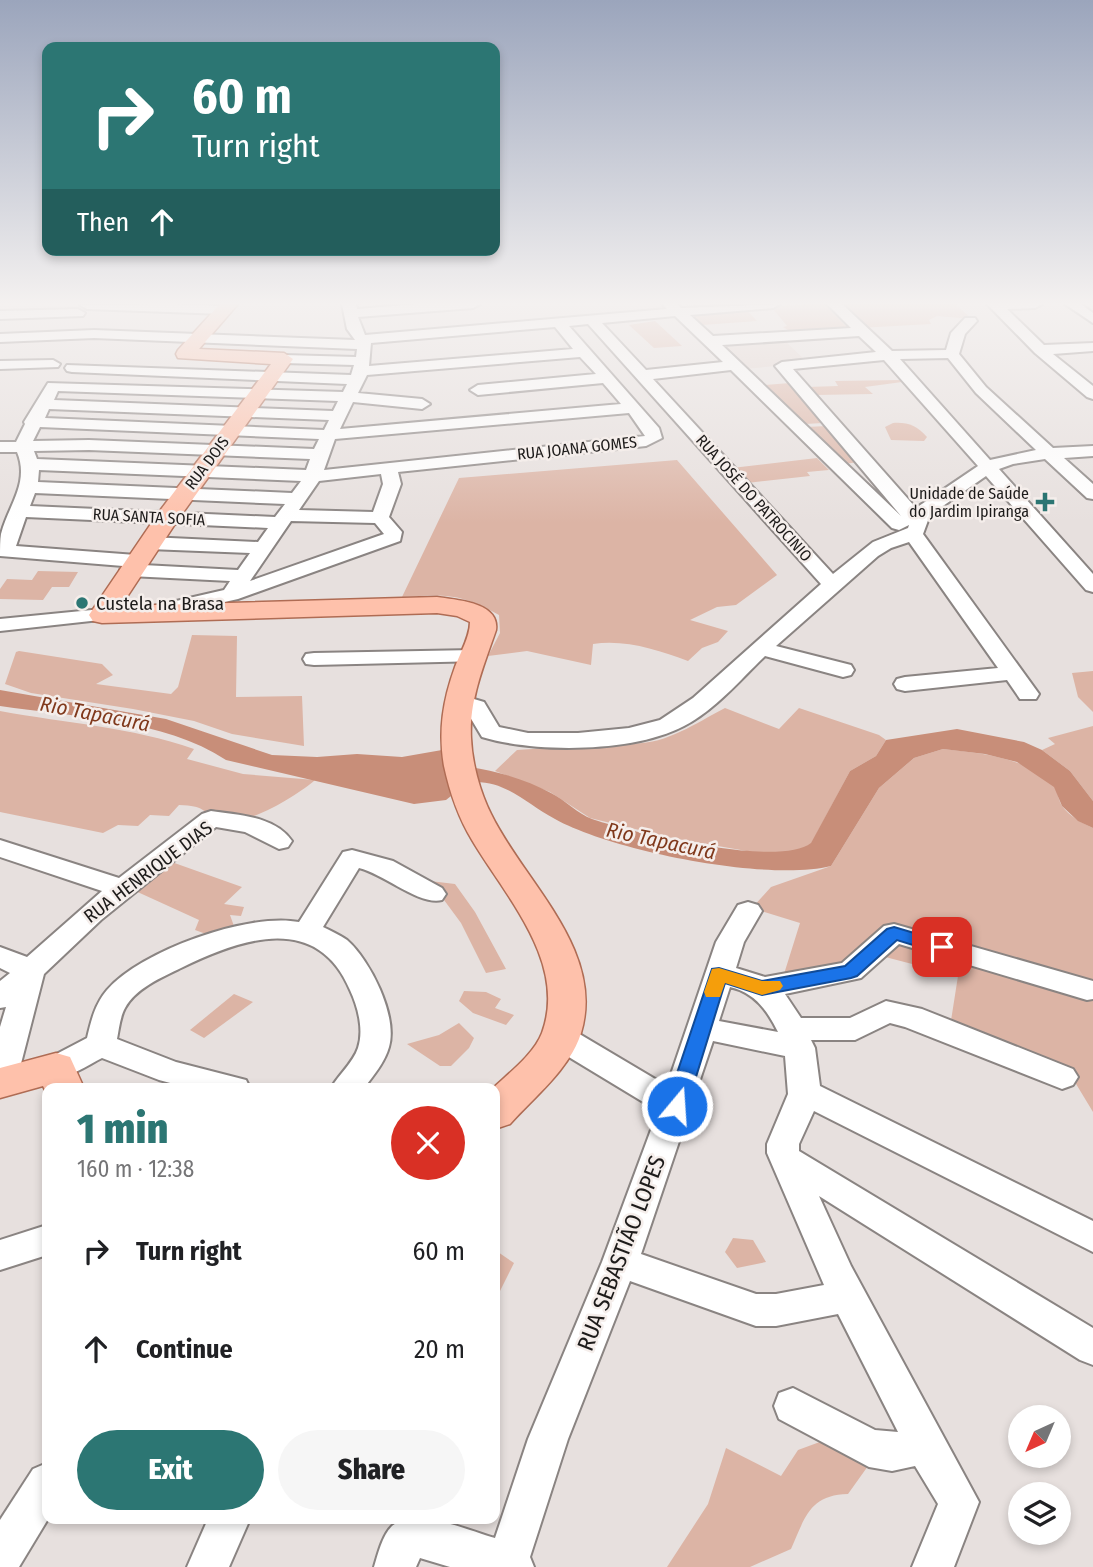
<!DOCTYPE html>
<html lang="en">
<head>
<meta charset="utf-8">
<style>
  :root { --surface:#fff; --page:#f6f6f6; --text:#202124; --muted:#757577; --accent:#2c7673 }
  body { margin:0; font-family:"Fira Sans Condensed",sans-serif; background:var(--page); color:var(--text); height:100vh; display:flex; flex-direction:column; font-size:26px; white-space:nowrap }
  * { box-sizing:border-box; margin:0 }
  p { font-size:23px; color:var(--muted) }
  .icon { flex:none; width:38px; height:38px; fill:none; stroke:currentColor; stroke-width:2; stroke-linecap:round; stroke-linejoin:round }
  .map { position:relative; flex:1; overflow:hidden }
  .details { position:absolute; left:42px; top:1083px; width:458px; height:441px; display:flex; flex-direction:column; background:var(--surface); border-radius:14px; box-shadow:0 4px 10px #0003 }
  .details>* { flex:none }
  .banner { position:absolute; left:42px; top:42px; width:458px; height:214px; border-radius:14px; box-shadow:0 4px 10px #0003; background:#2c7673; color:#fff; overflow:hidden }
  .needle { width:46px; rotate:224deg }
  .controls { position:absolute; left:1008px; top:1405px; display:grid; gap:14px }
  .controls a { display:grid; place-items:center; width:63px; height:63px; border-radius:50%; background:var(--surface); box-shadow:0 4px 10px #0003; font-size:35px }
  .pin { position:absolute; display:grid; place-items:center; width:60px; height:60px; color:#fff; margin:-30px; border-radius:14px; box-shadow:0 4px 10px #0006 }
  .me { position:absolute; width:77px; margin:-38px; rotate:18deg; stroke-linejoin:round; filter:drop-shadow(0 0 5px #0008) }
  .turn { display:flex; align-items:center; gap:24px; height:147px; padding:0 35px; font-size:32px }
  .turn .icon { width:91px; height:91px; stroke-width:2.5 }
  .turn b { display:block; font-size:49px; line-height:60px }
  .then { display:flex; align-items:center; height:66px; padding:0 35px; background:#0003; gap:14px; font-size:26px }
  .round { display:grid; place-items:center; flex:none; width:74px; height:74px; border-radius:37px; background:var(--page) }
  .overview { display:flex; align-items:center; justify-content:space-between; height:119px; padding:0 35px }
  h1 { font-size:42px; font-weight:800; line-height:52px; color:var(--accent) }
  .primary-button { display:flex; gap:14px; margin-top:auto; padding:14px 35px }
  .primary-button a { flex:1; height:80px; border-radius:42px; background:var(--accent); color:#fff; font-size:28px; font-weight:800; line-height:80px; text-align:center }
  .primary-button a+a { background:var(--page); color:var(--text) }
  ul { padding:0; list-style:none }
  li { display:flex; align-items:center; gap:21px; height:98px; padding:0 35px }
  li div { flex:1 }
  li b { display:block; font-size:26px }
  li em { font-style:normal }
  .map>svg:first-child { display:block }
</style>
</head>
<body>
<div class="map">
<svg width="1093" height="1567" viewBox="0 0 1093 1567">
  <rect width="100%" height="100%" fill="#e7e0de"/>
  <!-- built -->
  <polygon fill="#e1d2cd" points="782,338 808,363 744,369 717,343"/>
  <!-- green -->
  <g fill="#dcb4a5">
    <polygon points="824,304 850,330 791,332 783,327 787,326 773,309 754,310 752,307"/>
    <polygon points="834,304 955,304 972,319 937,316 929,320 931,324 858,328"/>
    <polygon points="745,308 757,321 702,325 689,312"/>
    <polygon points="655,321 682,346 654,348 629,325"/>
    <polygon points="900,380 902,382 865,387 873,394 815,395 807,387 838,386 835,381"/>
    <polygon points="790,383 823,423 805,424 765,385"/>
    <path d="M893,423C908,422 917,426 927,437L924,441L891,440L885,427Z"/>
    <polygon points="827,426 859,462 844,464 806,427"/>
    <polygon points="817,458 829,470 807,472 810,476 747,483 732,468"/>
    <path d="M677,460L777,575L736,605L717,607L690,620L728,631L718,642L702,648L688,661C658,650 625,639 593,644L591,665L527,651L488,656L500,633L499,615C460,593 446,594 402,597L459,478Z"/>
    <polygon points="38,571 78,572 69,587 52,587 43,600 0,599 0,589 7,579 32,580"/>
    <polygon points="192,635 237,636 236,697 302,696 304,746 232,734 194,721 133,709 31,693 5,684 16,652 19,651 102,664 113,675 96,684 171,694 178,687"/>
    <polygon points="1093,671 1093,712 1078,697 1072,673"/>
    <path d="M725,708L779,729L799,708L879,735L886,740L876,756L850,771L811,844L802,851L758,853L672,838L590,818L550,792L495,771L517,750L625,743C663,747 692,725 725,708Z"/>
    <path d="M0,711C65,723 131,727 194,749L187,759L243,774L315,780C298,795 244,829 220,820C200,811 206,806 179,805L169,816L150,815L138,826L118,825L103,833L0,812Z"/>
    <polygon points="1093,726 1093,801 1070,771 1042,750 1055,744 1048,738"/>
    <path d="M943,749C979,753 1028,757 1054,786C1058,791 1058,800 1062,806C1069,816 1082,823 1093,828V1112L1067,1069L950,1027L958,976L870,953L851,971L784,974L800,923L752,908L771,887L831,866L879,788L914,758Z"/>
    <polygon points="166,860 242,887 224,904 244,907 241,916 230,915 235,929 207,939 206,934 195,930 199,920 131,889"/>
    <polygon points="430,881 455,884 475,912 506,969 486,973 461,923"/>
    <polygon points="464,991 486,992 501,999 495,1008 514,1015 506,1025 473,1013 459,1001"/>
    <polygon points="234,994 253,1002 204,1038 190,1030"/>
    <polygon points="459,1023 474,1038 469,1048 451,1066 440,1066 407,1044 439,1035"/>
    <polygon points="733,1238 753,1240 766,1262 737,1268 725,1252"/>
    <polygon points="495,1250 514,1263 495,1301"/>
    <path d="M836,1436L873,1459L848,1494C809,1495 805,1518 791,1549L750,1567H667L708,1504L726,1448L781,1476L798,1450Z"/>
  </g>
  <!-- water -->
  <g fill="#c88e79">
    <path d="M0,690L166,719L272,755L317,757L357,754L402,757L442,750L451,796L446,800L414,804L226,760C164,719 73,717 0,706Z"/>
    <path d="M957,729L1024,742L1042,750L1070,771L1093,801V828L1078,821L1062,806L1054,787L1017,762L985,754L943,749L914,758L879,788L831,866C768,882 612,851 555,819C528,805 507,781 474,782L470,767C497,771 527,780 551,793C565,800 578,814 592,819C633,833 779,868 811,843L850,771L876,756L886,740Z"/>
  </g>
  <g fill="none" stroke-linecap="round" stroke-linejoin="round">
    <!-- minor casing -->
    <g stroke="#8a8482" stroke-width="4">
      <g id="minor">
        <polygon points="171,304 224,306 231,310 224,314 87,309 80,305"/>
        <path d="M342,304H356L357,309L418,304H480L473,308L358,317L365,335L667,309L662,304H677L681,308L780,304L773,308L690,315L713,336L851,328L827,304H842L892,351L946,350L951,333L965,318H975L977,321L965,334L959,354L986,387L1053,448L1093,446V456L1064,458L1093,484V499L1087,498L1045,459L1013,464L999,469L1093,574V592L1086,590L986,476L930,515L923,534L1039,694L1036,699H1020L1007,680L905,691L897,689L894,684L897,679L905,677L998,668L909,542L891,548L878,556L776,646L851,665L854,670L851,675L843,677L765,656C740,680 715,710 684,726C633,753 535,753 482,737L467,712L449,706L446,701L449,696L457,694L484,702L499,727L528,733H578L629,728L660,720L693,698L821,584L588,324L569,326L659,428L662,438L646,446L398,472L401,484L389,517L402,532L400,541L238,599L157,617L150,615L147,611L150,607L224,590L230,581L130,576L120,570L123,566L0,556C0,548 0,540 1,534C8,506 30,483 17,452H0V442H16L25,424L24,422L48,383L343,392L347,384L72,372L67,371L65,368L67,365L351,375L354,365L284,363L277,359L284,355L356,357L357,349L94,338L0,342V334L94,330L355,340L347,329ZM675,316L723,362L646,370L602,323ZM555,327L573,349L369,366L371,343ZM859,336L876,352L782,362L775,366L901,516L722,345ZM580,357L596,374L478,385L470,390L478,395L603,383L621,404L340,429L353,402L422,409L430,404L422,399L358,393L367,375ZM948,358L976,393L1036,450L990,460L900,359ZM884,360L978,466L916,508L793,369ZM731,370L892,528L899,530L909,525L908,528L873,542L833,574L653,379ZM58,391L338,401L333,411L54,400ZM49,409L329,420L324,430L45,418ZM629,413L645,436L324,470L335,439ZM40,427L319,439L314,449L89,440L33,441ZM89,450L310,459L306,470L37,459L34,451ZM39,470L301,481L292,493L38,482ZM381,474L383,484L373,512L299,510L319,481ZM35,493L285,504L275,517L30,506ZM26,517L268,528L258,542L149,537L140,543L149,549L250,553L238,570L143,565L146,561L143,557L136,555L16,546ZM291,521L375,523L384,534L250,581Z"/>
        <polygon points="987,304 1042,304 1035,308 1007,309 1044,345 1093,343 1093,351 1053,354 1093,386 1093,399 1087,397 1035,353"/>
        <polygon points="1065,304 1081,304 1093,313 1093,323"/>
        <polygon points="78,309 85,313 83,316 0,319 0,311"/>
        <polygon points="53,360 60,364 58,367 0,369 0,361"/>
        <polygon points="102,609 109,611 112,615 109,619 0,631 0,619"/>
        <polygon points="474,650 482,651 485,656 482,661 314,665 306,664 303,659 306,654 314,653"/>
        <path d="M211,811C238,815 275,816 292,841L288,847L279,849L245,832L216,827L101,920L44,974L16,1083L11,1091L0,1095V1027L6,1007L0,1008V981L10,973L0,968V947L27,957L102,891L0,857V840L119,878L202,814Z"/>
        <path d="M352,850L393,861L442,888L446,894L442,900C420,906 384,874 359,868L323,927C331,931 340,935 347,940C370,960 398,1016 389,1047C385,1062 373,1076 364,1088H331C339,1074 353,1063 358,1048C364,1030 358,1007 350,990C317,912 242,938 181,968C162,977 135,989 125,1008C120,1017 119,1029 117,1039L176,1062L246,1080L250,1088H189L159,1080L102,1058C84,1067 65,1082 45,1076L40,1068L45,1060L87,1038C91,1021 95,1004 107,990C140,951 249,912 299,922L343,852Z"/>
        <path d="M748,902L758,905L762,911L744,942L736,968L765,977L842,963L884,926L894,924L1093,981V999L1087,1000L899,944L861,978L785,994L801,1018H850L886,1001L922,1009L1073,1069L1078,1077L1073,1085L1062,1089L905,1027L890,1023L855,1040H811L815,1048L820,1086L1093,1221V1252L814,1111L799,1144V1151L1093,1328V1365L1080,1360L819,1196L851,1266L979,1502L954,1567H912L938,1504L915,1466L892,1471L869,1467L779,1419L774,1406L779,1393L793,1388L875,1430L898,1432L838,1314L776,1326H756L630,1281L568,1439L530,1557L534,1567H450L420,1558L416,1567H374C378,1554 382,1536 392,1526C415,1506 469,1531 495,1538L528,1439L602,1262L658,1111L549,1045L545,1037L549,1029L560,1026L571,1029L667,1086L716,942L738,905ZM730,987C755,993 767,1010 778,1032L719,1021ZM713,1041L785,1056L788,1094L767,1144V1153L824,1285L776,1294H756L641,1254Z"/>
        <polygon points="47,1225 47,1255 0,1270 0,1240"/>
        <polygon points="47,1463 48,1519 19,1567 0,1567 0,1520 33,1469"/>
        <polygon points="208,1519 250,1519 229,1567 187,1567"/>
      </g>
    </g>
    <!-- major casing -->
    <g stroke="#af6c54" stroke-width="3">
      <g id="major">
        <path d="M220,304H238L199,349L284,353L293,359L177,521L121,606L437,597C456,600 500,602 496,630C484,665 469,700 471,738C472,763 480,792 491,814C524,882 606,950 581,1033C570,1069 534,1097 510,1124L495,1129L493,1088C509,1073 534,1054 542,1033C568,962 505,896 472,840C458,817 450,793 444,766C438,731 443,700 455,667C460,653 470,637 470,622L457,616L437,613L102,623L93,621L89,615L159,512L271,364L178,358L176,354L178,350Z"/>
        <polygon points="56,1053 70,1057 84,1088 47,1088 47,1094 43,1086 0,1098 0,1068"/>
      </g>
    </g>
    <!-- minor -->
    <use href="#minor" fill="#fff" fill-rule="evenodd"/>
    <!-- major -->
    <use href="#major" fill="#fec1ab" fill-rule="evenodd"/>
  </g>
  <!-- sky -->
  <linearGradient id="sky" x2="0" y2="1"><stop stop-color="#9ba5bc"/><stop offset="0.58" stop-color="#f4f1f0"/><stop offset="1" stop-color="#f4f1f0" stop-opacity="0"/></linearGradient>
  <rect width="1093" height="523" fill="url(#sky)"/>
  <!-- route -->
  <polygon fill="#1a73e8" stroke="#114b97" stroke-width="2" points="894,927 948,943 951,947 948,952 942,954 897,940 857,976 851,978 762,995 725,983 687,1106 684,1111 677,1114 669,1111 666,1106 712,969 719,968 762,981 845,966 887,929"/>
  <!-- slow -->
  <polygon fill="#f59e0b" points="719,968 762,981 780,981 783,986 780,990 762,995 725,983 720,997 706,997 704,992 712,969"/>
  <!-- markers -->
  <g fill="#2c7673" stroke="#f5eeeb" stroke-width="2.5">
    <path d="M1041.5 491.5h7v7h7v7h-7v7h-7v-7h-7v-7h7z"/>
    <circle cx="82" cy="603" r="7"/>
  </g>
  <g text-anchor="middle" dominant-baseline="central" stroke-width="5" stroke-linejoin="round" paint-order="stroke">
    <!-- far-street labels -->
    <g font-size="16" fill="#1d1b1a" stroke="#f5eeeb">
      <text transform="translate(577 448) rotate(-6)">RUA JOANA GOMES</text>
      <text transform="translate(207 463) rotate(-53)">RUA DOIS</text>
      <text transform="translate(754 498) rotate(48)">RUA JOSÉ DO PATROCINIO</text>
      <text transform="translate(149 517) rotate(3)">RUA SANTA SOFIA</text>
    </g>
    <!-- far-poi labels -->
    <g font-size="16" fill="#1d1b1a" stroke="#f5eeeb" text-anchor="end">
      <text x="1029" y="493">Unidade de Saúde<tspan x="1029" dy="18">do Jardim Ipiranga</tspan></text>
    </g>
    <!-- poi labels -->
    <g font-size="19" fill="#1d1b1a" stroke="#f5eeeb" text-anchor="start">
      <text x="96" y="603">Custela na Brasa</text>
    </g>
    <!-- street labels -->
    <g font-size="19" fill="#1d1b1a" stroke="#f5eeeb">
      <text transform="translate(148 872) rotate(-37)">RUA HENRIQUE DIAS</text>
    </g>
    <!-- water labels -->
    <g font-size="21" font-style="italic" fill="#80391c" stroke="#f5eeeb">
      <text transform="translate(95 714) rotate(11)">Rio Tapacurá</text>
      <text transform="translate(661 841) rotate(12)">Rio Tapacurá</text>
    </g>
    <!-- near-street labels -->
    <g font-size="23" fill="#1d1b1a" stroke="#f5eeeb">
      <text transform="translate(621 1253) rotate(-69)">RUA SEBASTIÃO LOPES</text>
    </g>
  </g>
</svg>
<div class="controls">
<a><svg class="needle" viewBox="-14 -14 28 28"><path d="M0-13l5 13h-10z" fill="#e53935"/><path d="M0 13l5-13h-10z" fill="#757577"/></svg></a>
<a><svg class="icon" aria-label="layers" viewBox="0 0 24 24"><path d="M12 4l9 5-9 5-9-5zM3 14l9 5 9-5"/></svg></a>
</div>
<div class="pin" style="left:942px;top:947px;background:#d93025"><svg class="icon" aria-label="arrive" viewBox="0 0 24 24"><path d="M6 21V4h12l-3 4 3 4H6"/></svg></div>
<svg class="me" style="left:677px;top:1106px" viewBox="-20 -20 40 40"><circle r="17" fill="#1a73e8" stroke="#fff" stroke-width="3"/><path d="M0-11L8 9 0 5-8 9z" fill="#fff"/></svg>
<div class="banner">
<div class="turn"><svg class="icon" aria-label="right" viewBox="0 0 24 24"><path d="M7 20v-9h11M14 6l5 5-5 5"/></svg><div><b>60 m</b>Turn right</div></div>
<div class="then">Then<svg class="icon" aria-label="ahead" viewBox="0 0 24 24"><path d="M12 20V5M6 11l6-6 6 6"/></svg></div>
</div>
<section class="details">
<div class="overview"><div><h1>1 min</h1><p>160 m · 12:38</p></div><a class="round" style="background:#d93025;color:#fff"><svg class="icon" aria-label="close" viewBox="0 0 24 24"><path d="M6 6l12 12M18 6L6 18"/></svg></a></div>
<ul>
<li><svg class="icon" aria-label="right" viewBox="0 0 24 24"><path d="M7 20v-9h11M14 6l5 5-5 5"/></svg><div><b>Turn right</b></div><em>60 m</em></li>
<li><svg class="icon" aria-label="ahead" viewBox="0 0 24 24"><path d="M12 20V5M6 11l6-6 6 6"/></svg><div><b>Continue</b></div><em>20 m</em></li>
</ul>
<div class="primary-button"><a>Exit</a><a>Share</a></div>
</section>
</div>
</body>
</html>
